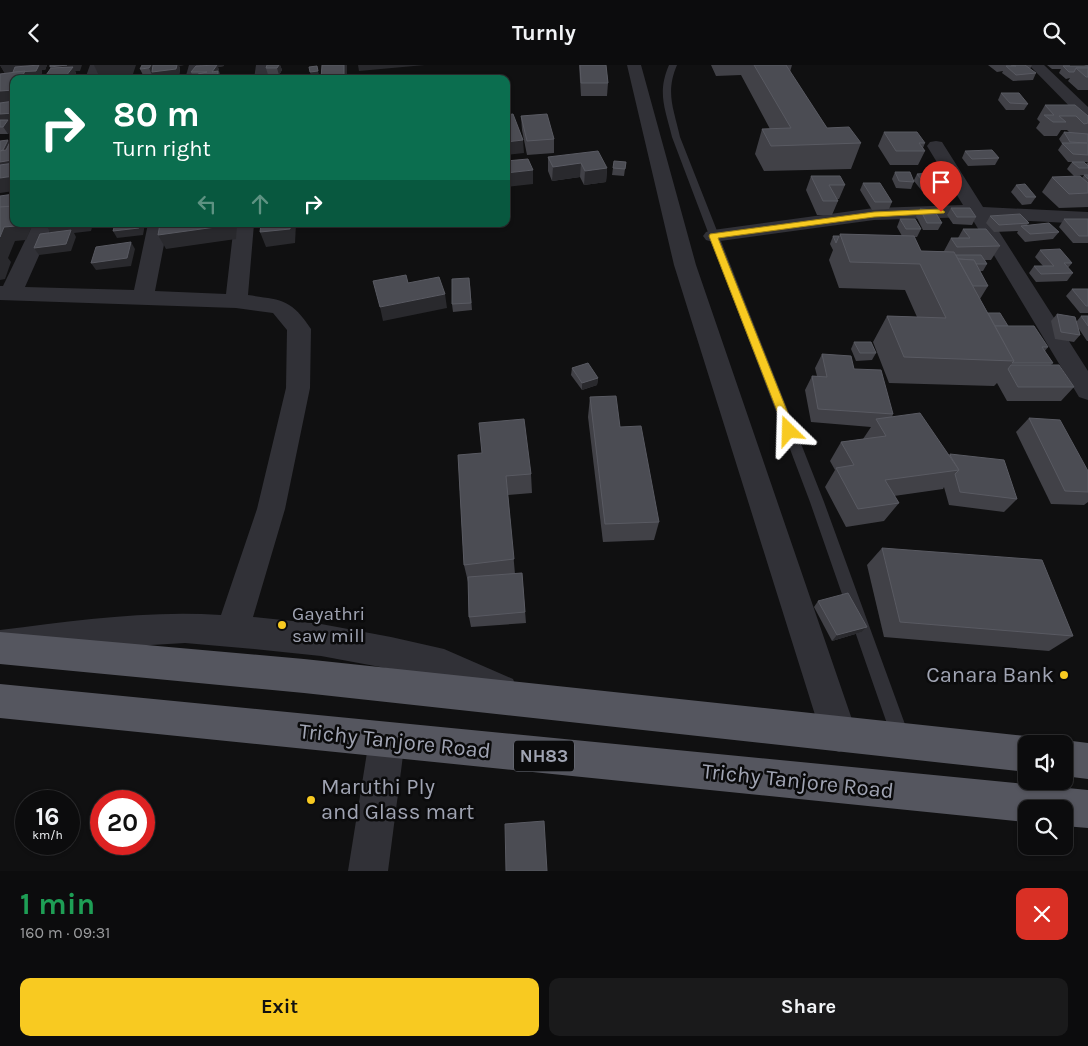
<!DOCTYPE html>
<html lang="en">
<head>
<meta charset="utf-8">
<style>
  :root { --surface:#0c0c0d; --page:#1a1a1b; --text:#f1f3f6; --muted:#9a9b9d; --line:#2c2c2e; --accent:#f8ca21 }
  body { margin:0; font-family:Karla,sans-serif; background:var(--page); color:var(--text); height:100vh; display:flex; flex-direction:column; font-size:19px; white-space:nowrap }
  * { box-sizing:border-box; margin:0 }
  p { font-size:16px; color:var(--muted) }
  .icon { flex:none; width:28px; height:28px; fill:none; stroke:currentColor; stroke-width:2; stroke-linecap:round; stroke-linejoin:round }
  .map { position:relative; height:806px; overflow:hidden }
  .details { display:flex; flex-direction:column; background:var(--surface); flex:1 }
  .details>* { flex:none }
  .hud { position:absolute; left:10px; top:10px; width:500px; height:152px; border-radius:10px; box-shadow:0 1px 4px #0004,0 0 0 1px var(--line); background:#0b6e4f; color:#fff; overflow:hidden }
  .buttons { position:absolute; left:1018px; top:670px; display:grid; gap:10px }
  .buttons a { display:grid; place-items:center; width:55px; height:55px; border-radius:10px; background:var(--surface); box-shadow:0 1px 4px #0004,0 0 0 1px var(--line); font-size:25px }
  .speed { position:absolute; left:15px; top:725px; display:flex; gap:10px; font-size:25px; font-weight:700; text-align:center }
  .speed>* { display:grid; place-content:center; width:65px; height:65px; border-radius:50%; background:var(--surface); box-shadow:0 1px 4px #0004,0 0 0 1px var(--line); line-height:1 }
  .speed small { font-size:12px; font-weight:400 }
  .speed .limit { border:8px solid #d22; background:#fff; color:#111 }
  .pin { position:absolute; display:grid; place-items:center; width:42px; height:42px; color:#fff; margin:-51px -21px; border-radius:50% 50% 50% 0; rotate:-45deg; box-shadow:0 0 5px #0007 }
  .pin .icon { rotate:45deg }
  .me { position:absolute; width:55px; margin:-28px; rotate:338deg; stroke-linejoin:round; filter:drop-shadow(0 0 4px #0008) }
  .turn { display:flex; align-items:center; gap:18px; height:105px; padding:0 20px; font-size:22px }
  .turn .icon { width:65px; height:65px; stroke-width:2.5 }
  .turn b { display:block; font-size:35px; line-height:42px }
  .lanes { display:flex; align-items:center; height:48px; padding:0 20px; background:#0003; justify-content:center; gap:25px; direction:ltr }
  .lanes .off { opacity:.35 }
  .round { display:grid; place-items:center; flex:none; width:52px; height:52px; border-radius:10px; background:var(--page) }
  .headline { display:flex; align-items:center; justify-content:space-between; height:85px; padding:0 20px }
  h1 { font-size:30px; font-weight:700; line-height:38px; color:#1e9e55 }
  .button { display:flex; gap:10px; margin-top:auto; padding:10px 20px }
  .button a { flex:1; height:58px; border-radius:10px; background:var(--accent); color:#111; font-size:20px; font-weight:700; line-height:58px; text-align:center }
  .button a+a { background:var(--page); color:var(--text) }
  header { display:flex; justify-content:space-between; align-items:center; height:65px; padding:0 20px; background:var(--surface); font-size:22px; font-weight:700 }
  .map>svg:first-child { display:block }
</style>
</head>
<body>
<header><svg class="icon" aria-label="back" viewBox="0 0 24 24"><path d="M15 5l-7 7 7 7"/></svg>Turnly<svg class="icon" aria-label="search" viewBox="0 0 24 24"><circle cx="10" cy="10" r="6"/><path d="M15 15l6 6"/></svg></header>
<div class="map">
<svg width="1088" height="806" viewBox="0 0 1088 806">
  <rect width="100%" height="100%" fill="#101011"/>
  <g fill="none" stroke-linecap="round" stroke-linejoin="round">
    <!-- service -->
    <path fill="#313137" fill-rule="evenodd" d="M669,0H677C665,28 674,44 680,72L824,437L910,673L907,679L901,682L895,679L892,673L810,437L672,72C665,43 657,28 669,0Z"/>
    <!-- minor -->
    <g fill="#313137" fill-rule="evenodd">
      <polygon points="90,0 104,0 100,14 85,14"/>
      <polygon points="189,0 203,0 200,14 185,14"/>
      <polygon points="256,0 270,0 269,14 254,14"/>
      <polygon points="627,0 641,0 696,200 857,669 852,682 839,687 826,682 821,669 674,200"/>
      <polygon points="1029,0 1044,0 1088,42 1088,56 1082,54"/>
      <polygon points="936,76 942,77 983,142 1088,147 1088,159 991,154 1088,306 1088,335 1079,332 971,152 874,155 713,177 706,175 703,171 706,167 713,165 874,143 963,140 927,81 930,77"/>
      <path d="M33,159H53L25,222L134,225L148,159H168L155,226L226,229L234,159H254L248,230C281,235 291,233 311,264L310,323L285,444L253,552L321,559L391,572L444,584L513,614L518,626L513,638L501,643L441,617L391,604L321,591L254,584L185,578L134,581L0,597V565C74,556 147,545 221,550L257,444L286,323L287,265L273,248L236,243L0,235V221H3Z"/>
      <polygon points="387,657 400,662 405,675 388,806 348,806 369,675 374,662"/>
    </g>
    <!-- trunk -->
    <g fill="#55565f" fill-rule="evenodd">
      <polygon points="0,567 304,594 1026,671 1039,676 1040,679 1026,679 1026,707 304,628 0,599"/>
      <polygon points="0,619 1088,725 1088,763 1064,761 1064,744 1026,744 1026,757 0,653"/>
      <polygon points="1064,675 1088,678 1088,714 1064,711 1064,679 1054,679"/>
    </g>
  </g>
  <!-- wall -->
  <g fill="#414147">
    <polygon points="0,0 47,0 45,5 42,5 42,7 40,13 30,13 9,56 13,62 8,69 0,69 0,9 5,8"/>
    <polygon points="184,0 179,1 180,3 179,11 154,13 152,9 152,10 143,10 140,4"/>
    <polygon points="201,0 224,0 224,1 218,2 221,14 194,14 191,7"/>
    <polygon points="280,0 282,5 279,10 268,10 266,3"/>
    <polygon points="579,0 606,0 608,18 607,31 581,31"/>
    <polygon points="711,0 792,0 790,7 827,63 861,78 851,104 764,106 755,89 762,64 770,64 741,10 716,11"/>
    <polygon points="988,0 1032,0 1030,4 1036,8 1033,15 1013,16 1002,8 1003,6 997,7"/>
    <polygon points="1047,0 1070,0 1070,1 1086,1 1084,0 1088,0 1088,25 1078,25 1068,16 1070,13 1066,14 1059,8 1061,4 1052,4"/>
    <polygon points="51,4 80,6 75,6 76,8 73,14 45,14 44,13"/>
    <polygon points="1001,28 1028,39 1024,45 1006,45 998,35"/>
    <polygon points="1045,40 1088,51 1088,97 1068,97 1058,85 1062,79 1059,74 1064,67 1070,68 1067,65 1061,65 1057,71 1044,71 1036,63 1040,57 1037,54"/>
    <polygon points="521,51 554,74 554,88 527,90 522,65"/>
    <polygon points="884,67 925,78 923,83 925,86 918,100 890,100 878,81"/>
    <polygon points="965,86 999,93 995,100 968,101 962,93"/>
    <polygon points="548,92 607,103 606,117 584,120 580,112 552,116 548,106"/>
    <polygon points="626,97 624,111 612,110 613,103"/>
    <polygon points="1072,97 1086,99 1088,97 1088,142 1059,143 1042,127 1052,112 1082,113 1084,110 1074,111 1067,104"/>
    <polygon points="895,107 914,115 917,109 951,118 948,125 922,126 914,116 911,124 896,123 892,114"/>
    <polygon points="811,111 845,120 839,134 837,134 838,136 832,150 817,150 806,125"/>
    <polygon points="863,118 892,137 889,144 872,145 860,125"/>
    <polygon points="1016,120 1036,132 1031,139 1022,140 1011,127"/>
    <polygon points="951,143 976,152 972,160 953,159 947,150"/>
    <polygon points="920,144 942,158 938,165 923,165 916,151"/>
    <polygon points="990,151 1029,158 1027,160 1059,167 1053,174 1025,177 1017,168 1018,166 994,167 986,158"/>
    <polygon points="900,154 921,164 917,172 914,172 921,186 944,186 951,173 958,173 963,164 1000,181 991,195 985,195 987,199 983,206 980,206 988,221 980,234 988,248 1008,261 1048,282 1045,286 1053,298 1051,300 1074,322 1061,336 1007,336 997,318 994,321 889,318 873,277 887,251 917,252 905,225 839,223 829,195 833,185 830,179 833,171 839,171 840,169 902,171 897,162"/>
    <polygon points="1064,154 1088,154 1088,178 1073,178 1059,162"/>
    <polygon points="1040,185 1072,198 1068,203 1073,208 1067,216 1036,217 1029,208 1034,201 1043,201 1035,192"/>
    <polygon points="470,220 472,245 453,247 452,239"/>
    <polygon points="1072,224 1088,224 1088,248 1080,248 1066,231"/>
    <polygon points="1057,249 1077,256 1081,251 1088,251 1088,276 1087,276 1079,264 1080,270 1074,277 1055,274 1051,256"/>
    <polygon points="854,277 876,288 872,295 856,296 851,284"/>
    <polygon points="822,289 854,304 893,349 892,352 949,390 950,389 1017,434 1004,447 949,440 944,422 943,424 894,431 899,438 884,456 846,462 825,422 835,405 830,396 841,377 863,374 871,362 811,357 805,325 812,311 817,311 815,303"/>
    <polygon points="572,303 598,313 597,320 582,325 571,310"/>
    <polygon points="590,332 620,362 659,457 654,475 603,477 588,352"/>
    <polygon points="1029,353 1088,406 1088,437 1084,440 1051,439 1016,367"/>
    <polygon points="458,390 531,409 532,428 508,430 515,509 522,508 526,558 471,562 469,552 468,517 464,500"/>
    <polygon points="882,483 1073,571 1049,586 884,572 867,500"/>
    <polygon points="818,536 867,562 862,567 832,576 814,542"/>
  </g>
  <!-- shaded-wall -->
  <g fill="#29292d">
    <polygon points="0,0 47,0 45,5 42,5 42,7 40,13 30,14 16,14 5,9"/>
    <polygon points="67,0 82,0 80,6 75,6 76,8 73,14 68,14 66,11 53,8 50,2"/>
    <polygon points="94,0 136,0 133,9 100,13"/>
    <polygon points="151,0 184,0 179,1 180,3 179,11 154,13 152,9 152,10 149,3"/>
    <polygon points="201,0 224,0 224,1 218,2 221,14 218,14 212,7 203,4"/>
    <polygon points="279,0 280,0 282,5 279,10 277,3"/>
    <rect x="344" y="0" width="3" height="14"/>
    <polygon points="358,0 425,0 359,6"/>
    <polygon points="318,6 320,13 312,14 310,7"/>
    <polygon points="0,22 14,25 14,39 2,40 0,37"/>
    <polygon points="14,48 14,55 9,56 13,62 8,69 0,57 0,49"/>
    <polygon points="8,75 13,82 14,92 14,110 0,112 0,89"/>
    <polygon points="523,75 524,88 506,90 506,77"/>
    <polygon points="581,98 580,112 552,116 553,102"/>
    <polygon points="607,103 606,117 584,120 585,106"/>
    <polygon points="533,105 533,119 506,122 506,108"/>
    <polygon points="14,111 14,126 0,128 0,113"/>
    <polygon points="17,159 33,159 26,175 15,176 8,193 11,197 5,214 0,215 0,172 4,162"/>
    <polygon points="45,159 93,159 91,166 74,168 76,172 71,186 39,190 34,183 53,171"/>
    <polygon points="139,159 145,159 143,170 117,173 113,166"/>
    <polygon points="230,159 237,159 236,174 166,184 158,170"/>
    <polygon points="291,159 296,159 295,178 266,182 260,167"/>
    <polygon points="131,177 135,184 131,201 96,205 91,198"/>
    <polygon points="445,229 447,243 383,256 380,242"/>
    <polygon points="598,313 597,320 582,325 582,318"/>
    <polygon points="867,562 862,567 832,576 837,570"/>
  </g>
  <!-- building -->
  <g fill="#4b4c53" stroke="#595a62">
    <polygon points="39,0 36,6 13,7 15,2"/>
    <polygon points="50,0 67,0 50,2"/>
    <polygon points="142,0 151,0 149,3 140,4"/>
    <polygon points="153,0 177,0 176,4 152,7"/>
    <polygon points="217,0 212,7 218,6 218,14 198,14 198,9 207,7 191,7 196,1"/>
    <polygon points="267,0 279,0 277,3 266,3"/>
    <polygon points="322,0 344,0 344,14 321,14"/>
    <polygon points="580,0 606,0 608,18 581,18"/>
    <polygon points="754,0 786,0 827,63 849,62 861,78 771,81 762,64 791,63"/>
    <polygon points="1011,0 1025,0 1036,8 1016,10 1006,1 1016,1"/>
    <polygon points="317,1 318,6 310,7 309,2"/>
    <polygon points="1063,1 1088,1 1088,3 1076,3 1074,7 1069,7"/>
    <polygon points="73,2 66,11 44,13 51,3"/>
    <polygon points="1076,3 1088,3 1088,12 1086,12"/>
    <polygon points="25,6 21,14 14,14 14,25 0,26 0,9"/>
    <polygon points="117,12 116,14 99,14"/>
    <polygon points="1001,28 1019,28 1028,39 1010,38"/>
    <polygon points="14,36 14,48 0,49 0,38"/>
    <polygon points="1045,40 1075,40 1088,51 1088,58 1084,59 1076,51 1059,51 1066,57 1053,57 1044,50 1054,50"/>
    <polygon points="513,49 523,75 506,77 506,50"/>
    <polygon points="547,49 554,74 527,76 521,51"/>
    <polygon points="0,55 8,55 3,62 0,62"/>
    <polygon points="884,67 917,67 925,78 919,78 925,86 896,86"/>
    <polygon points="1064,67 1088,69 1088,90 1073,89 1062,78 1087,78 1070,77"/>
    <polygon points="14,69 14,92 12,95 0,97 0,86 6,85"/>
    <polygon points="8,75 3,85 0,86 0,76"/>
    <polygon points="992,85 999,93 972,94 965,86"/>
    <polygon points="598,86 607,103 585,106 581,98 553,102 548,92"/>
    <polygon points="528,94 533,105 506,108 506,96"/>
    <polygon points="614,96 626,97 625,104 613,103"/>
    <polygon points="1072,97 1084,97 1088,101 1088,103 1079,103"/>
    <polygon points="14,98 14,111 0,113 0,100"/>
    <polygon points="895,107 910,107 914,117 899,116"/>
    <polygon points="943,107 951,118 925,119 917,109"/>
    <polygon points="1084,110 1088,110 1088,114"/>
    <polygon points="811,111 840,111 845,120 829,120 838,136 823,136"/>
    <polygon points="1080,111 1088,118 1088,128 1069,129 1052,112"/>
    <polygon points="863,118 880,118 892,137 875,137"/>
    <polygon points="1025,119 1036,132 1026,132 1016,120"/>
    <polygon points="14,129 14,137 12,141 0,142 0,131"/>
    <polygon points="14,141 14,159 17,159 16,161 4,162 0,172 0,142"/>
    <polygon points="951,143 970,143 976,152 957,152"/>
    <polygon points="920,144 934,145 942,158 927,158"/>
    <polygon points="1020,149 1029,158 999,160 990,151"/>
    <polygon points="900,154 915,154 921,164 906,164"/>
    <polygon points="1064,154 1088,154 1088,171 1079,171"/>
    <polygon points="1049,158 1059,167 1030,169 1021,161"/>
    <polygon points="115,159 139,159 139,163 113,166"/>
    <polygon points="160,159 230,159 230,160 158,170"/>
    <polygon points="261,159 291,159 290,164 260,167"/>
    <polygon points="963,164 986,164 1000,181 957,182 951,173 970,173"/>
    <polygon points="71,165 66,179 34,183 40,169"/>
    <polygon points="840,169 914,171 921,186 954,187 1014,296 904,292 887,251 946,253 920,199 850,197"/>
    <polygon points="833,171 839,171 836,178"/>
    <polygon points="131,177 127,193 91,198 96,182"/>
    <polygon points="1060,184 1072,198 1064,198 1073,208 1041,209 1034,201 1054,201 1040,185"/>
    <polygon points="956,190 981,190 987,199 976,199 974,195 958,194"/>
    <polygon points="958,194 974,195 988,221 973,221"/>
    <polygon points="406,210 408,218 439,212 445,229 380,242 373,216"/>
    <polygon points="469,213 471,238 452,239 452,214"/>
    <polygon points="1072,224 1088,224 1088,241 1086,241"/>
    <polygon points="988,248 1000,248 1008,261 995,261"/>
    <polygon points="1057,249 1075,252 1080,270 1061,267"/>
    <polygon points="1081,251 1088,251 1088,261"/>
    <polygon points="995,261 1034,261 1048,282 1042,282 1053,298 1012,298 1014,296"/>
    <polygon points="854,277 871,277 876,288 860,288"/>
    <polygon points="822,289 851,291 854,304 881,305 893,349 818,344 812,311 827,312"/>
    <polygon points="588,298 598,313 582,318 572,303"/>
    <polygon points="1011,300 1059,300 1074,322 1018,322 1008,304"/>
    <polygon points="616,331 620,362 641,361 659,457 605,459 590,332"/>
    <polygon points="920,348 959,405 885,415 899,438 858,444 836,403 854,400 841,377 886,371 876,354"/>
    <polygon points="1029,353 1060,355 1088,406 1088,427 1065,426"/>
    <polygon points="524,354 531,409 506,411 514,494 464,500 458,390 482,388 479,358"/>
    <polygon points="950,389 1004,395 1017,434 960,427 955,409 959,405 951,392"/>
    <polygon points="882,483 1042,495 1073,571 900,557"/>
    <polygon points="522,508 525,547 469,552 468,512"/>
    <polygon points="848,528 867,562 837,570 818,536"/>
    <polygon points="544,756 547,806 506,806 505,759"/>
  </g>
  <!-- route -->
  <polygon fill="#f8ca21" stroke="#a18315" points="941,144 945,147 944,148 874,152 718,173 795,366 789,371 786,369 709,171 710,169 874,147"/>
  <!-- markers -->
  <g fill="#f8ca21" stroke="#0b0b0c" stroke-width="2">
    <circle cx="282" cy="560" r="5"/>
    <circle cx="1064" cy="610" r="5"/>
    <circle cx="311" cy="735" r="5"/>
  </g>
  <g text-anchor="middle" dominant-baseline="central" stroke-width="5" stroke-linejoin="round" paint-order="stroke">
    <!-- shield labels -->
    <rect fill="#0b0b0c" stroke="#737681" stroke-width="1" x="514" y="675.5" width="60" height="31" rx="4"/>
    <g font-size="18" font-weight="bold" fill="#a0a4b3">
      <text x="544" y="691">NH83</text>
    </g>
    <!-- poi labels -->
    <g font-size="19" fill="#a0a4b3" stroke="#0b0b0c" text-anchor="start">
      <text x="292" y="549">Gayathri<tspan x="292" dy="22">saw mill</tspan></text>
    </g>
    <!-- near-poi labels -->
    <g font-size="22" fill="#a0a4b3" stroke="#0b0b0c" text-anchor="end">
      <text x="1054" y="610">Canara Bank</text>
      <text x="321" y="722" text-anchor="start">Maruthi Ply<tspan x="321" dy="25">and Glass mart</tspan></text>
    </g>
    <!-- near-street labels -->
    <g font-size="22" fill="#a0a4b3" stroke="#0b0b0c">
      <text transform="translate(395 676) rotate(6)">Trichy Tanjore Road</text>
      <text transform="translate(798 716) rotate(6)">Trichy Tanjore Road</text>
    </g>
  </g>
</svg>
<div class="buttons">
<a><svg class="icon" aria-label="sound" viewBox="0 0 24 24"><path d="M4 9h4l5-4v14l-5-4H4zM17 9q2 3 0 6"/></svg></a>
<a><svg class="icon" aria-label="search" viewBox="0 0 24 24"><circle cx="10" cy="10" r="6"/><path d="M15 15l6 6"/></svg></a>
</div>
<div class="speed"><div>16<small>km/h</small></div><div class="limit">20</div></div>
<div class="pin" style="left:941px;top:147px;background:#d93025"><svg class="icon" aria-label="arrive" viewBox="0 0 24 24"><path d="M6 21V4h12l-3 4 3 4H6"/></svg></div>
<svg class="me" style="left:789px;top:366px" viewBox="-20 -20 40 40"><path d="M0-17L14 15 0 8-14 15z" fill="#f8ca21" stroke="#fff" stroke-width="4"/></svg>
<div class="hud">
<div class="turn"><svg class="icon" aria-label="right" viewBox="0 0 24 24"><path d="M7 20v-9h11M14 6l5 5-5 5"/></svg><div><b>80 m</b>Turn right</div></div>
<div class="lanes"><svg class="icon off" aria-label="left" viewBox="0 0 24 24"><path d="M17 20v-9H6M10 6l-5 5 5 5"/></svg><svg class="icon off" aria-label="ahead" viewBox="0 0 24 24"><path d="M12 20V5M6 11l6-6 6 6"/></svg><svg class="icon" aria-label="right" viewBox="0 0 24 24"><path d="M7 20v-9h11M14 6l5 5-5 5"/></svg></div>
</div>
</div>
<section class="details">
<div class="headline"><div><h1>1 min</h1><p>160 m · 09:31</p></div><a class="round" style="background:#d93025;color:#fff"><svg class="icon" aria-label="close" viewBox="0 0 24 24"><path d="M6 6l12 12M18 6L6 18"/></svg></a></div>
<div class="button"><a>Exit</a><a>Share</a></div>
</section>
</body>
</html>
